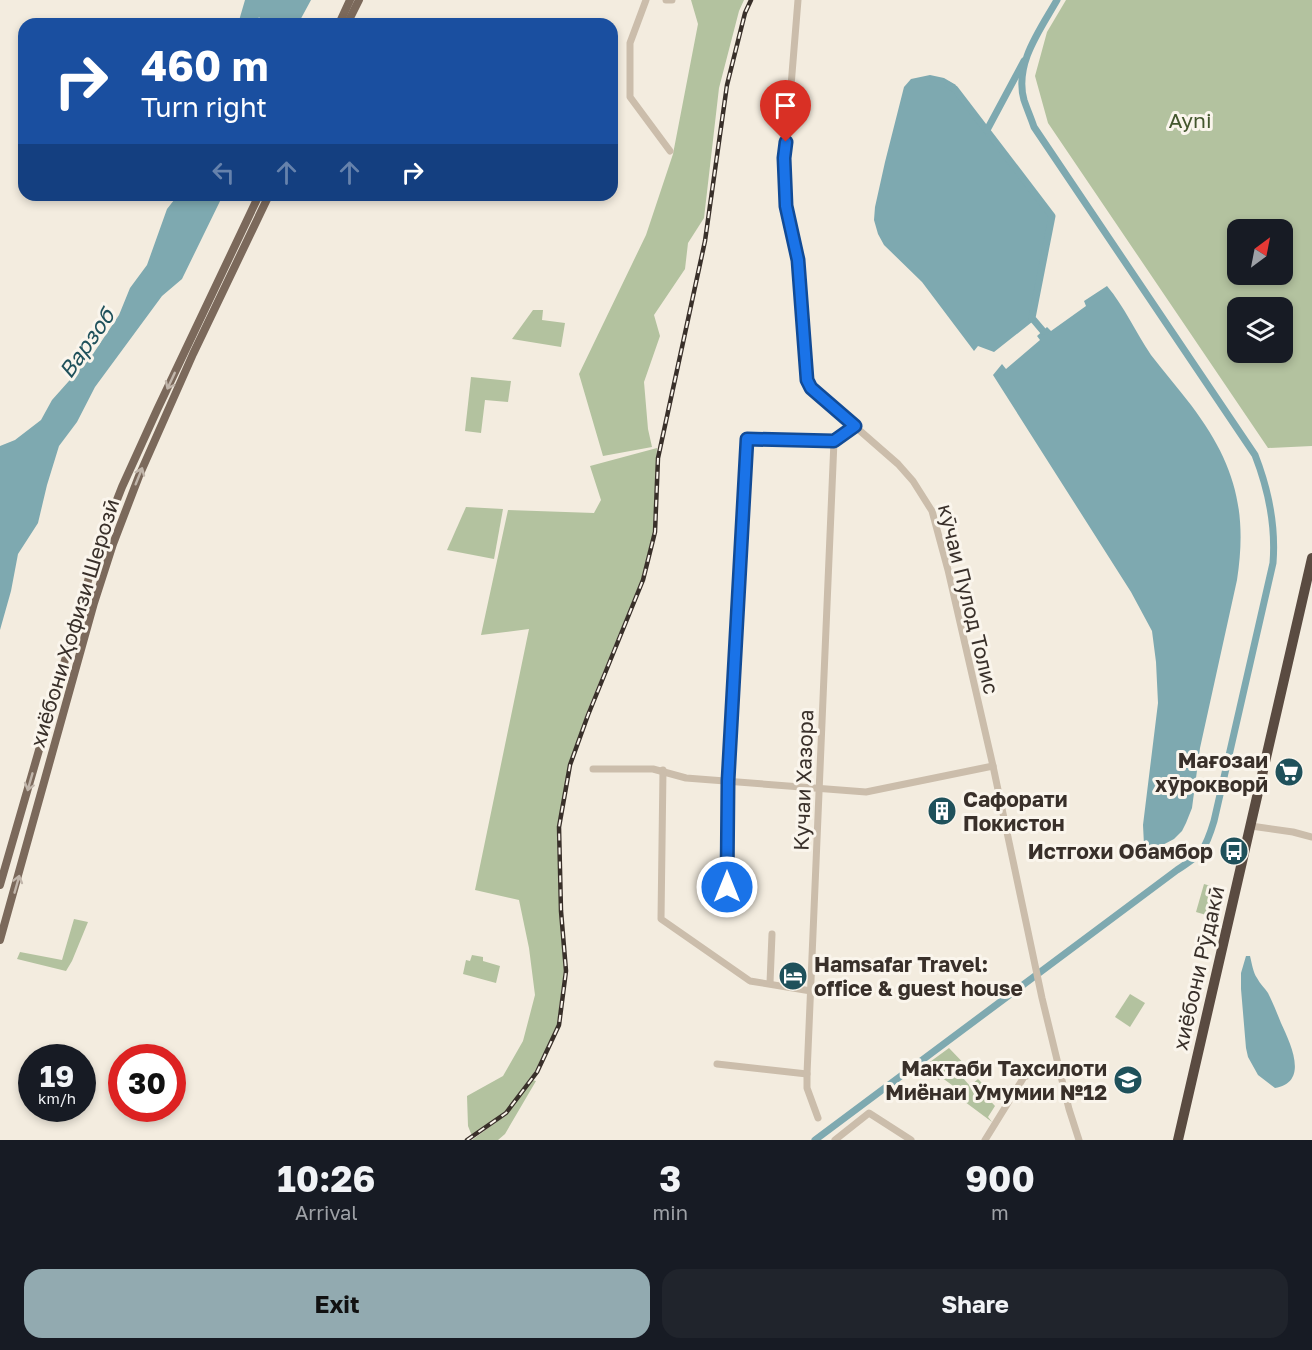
<!DOCTYPE html>
<html lang="en">
<head>
<meta charset="utf-8">
<style>
  :root { --surface:#171b24; --page:#20242c; --text:#f1f3f6; --muted:#9ea1a6; --accent:#92aab0 }
  body { margin:0; font-family:"Golos Text",sans-serif; background:var(--page); color:var(--text); height:100vh; display:flex; flex-direction:column; font-size:22px; white-space:nowrap }
  * { box-sizing:border-box; margin:0 }
  p { font-size:20px; color:var(--muted) }
  .icon { flex:none; width:33px; height:33px; fill:none; stroke:currentColor; stroke-width:2; stroke-linecap:round; stroke-linejoin:round }
  .map { position:relative; height:1140px; overflow:hidden }
  .drawer { display:flex; flex-direction:column; background:var(--surface); flex:1 }
  .drawer>* { flex:none }
  .hud { position:absolute; left:18px; top:18px; width:600px; height:183px; border-radius:18px; box-shadow:0 3px 9px #0003; background:#1a4fa0; color:#fff; overflow:hidden }
  .needle { width:39px; rotate:32deg }
  .buttons { position:absolute; left:1227px; top:219px; display:grid; gap:12px }
  .buttons a { display:grid; place-items:center; width:66px; height:66px; border-radius:12px; background:var(--surface); box-shadow:0 3px 9px #0003; font-size:30px }
  .speed { position:absolute; left:18px; top:1044px; display:flex; gap:12px; font-size:30px; font-weight:700; text-align:center }
  .speed>* { display:grid; place-content:center; width:78px; height:78px; border-radius:50%; background:var(--surface); box-shadow:0 3px 9px #0003; line-height:1 }
  .speed small { font-size:15px; font-weight:400 }
  .speed .limit { border:9px solid #d22; background:#fff; color:#111 }
  .pin { position:absolute; display:grid; place-items:center; width:51px; height:51px; color:#fff; margin:-62px -26px; border-radius:50% 50% 50% 0; rotate:-45deg; box-shadow:0 0 6px #0007 }
  .pin .icon { rotate:45deg }
  .me { position:absolute; width:66px; margin:-33px; rotate:0deg; stroke-linejoin:round; filter:drop-shadow(0 0 4px #0008) }
  .turn { display:flex; align-items:center; gap:21px; height:126px; padding:0 24px; font-size:27px }
  .turn .icon { width:78px; height:78px; stroke-width:2.5 }
  .turn b { display:block; font-size:42px; line-height:51px }
  .lanes { display:flex; align-items:center; height:57px; padding:0 24px; background:#0003; justify-content:center; gap:30px; direction:ltr }
  .lanes .off { opacity:.35 }
  .eta { display:flex; justify-content:space-evenly; align-items:center; height:102px; text-align:center }
  .eta b { font-size:36px; font-weight:700; line-height:42px }
  .cta { display:flex; gap:12px; margin-top:auto; padding:12px 24px }
  .cta a { flex:1; height:69px; border-radius:18px; background:var(--accent); color:#111; font-size:24px; font-weight:700; line-height:69px; text-align:center }
  .cta a+a { background:var(--page); color:var(--text) }
  .map>svg:first-child { display:block }
</style>
</head>
<body>
<div class="map">
<svg width="1312" height="1140" viewBox="0 0 1312 1140">
  <rect width="100%" height="100%" fill="#f3ecdf"/>
  <!-- green -->
  <g fill="#b3c29f" fill-rule="evenodd">
    <polygon points="691,0 744,0 739,11 719,88 704,218 688,243 685,269 654,315 660,336 644,382 648,429 652,447 603,456 579,374 646,235 673,154 698,24"/>
    <path d="M1066,0H1312V446L1268,448L1048,123L1035,76L1047,32ZM1238,230H1282V274H1238ZM1238,308H1282V352H1238Z"/>
    <polygon points="533,310 543,310 542,320 565,323 561,347 512,339"/>
    <polygon points="471,377 511,381 508,402 485,400 481,433 465,431"/>
    <polygon points="657,448 653,533 641,580 586,714 569,766 558,827 564,971 557,1026 535,1071 505,1112 472,1136 468,1126 467,1096 503,1076 523,1041 535,995 529,948 519,900 475,890 529,629 481,635 508,510 594,513 601,500 590,466"/>
    <polygon points="466,507 503,509 494,559 447,550"/>
    <polygon points="1204,884 1221,889 1213,917 1196,912"/>
    <polygon points="74,919 88,922 72,961 66,971 17,959 20,952 62,960"/>
    <polygon points="472,955 483,957 483,961 500,966 496,983 463,974 466,960 470,961"/>
    <polygon points="1130,994 1145,1003 1130,1027 1115,1017"/>
    <polygon points="949,1048 971,1071 963,1078 970,1086 978,1079 982,1083 978,1088 995,1106 988,1117 992,1122 953,1093 956,1088 941,1077 939,1080 923,1067"/>
    <polygon points="532,1080 536,1081 505,1134 498,1140 472,1140 507,1114"/>
  </g>
  <!-- water -->
  <g fill="#7ea9b0">
    <polygon points="245,0 311,0 298,24 263,24 259,17 256,24 238,24"/>
    <polygon points="930,75 944,78 956,85 953,89 1050,217 1030,319 1032,322 994,352 978,346 974,351 922,282 884,245 878,234 874,220 875,207 885,162 904,87 911,79"/>
    <polygon points="178,195 223,195 182,279 162,296 95,387 77,422 59,446 47,485 38,523 18,554 11,591 0,630 0,446 15,440 41,420 52,400 93,354 119,315 130,288 147,265 167,209"/>
    <path d="M1107,286C1124,306 1136,333 1151,355C1164,372 1178,388 1191,405C1234,462 1248,509 1237,580L1200,748L1192,808L1186,823L1182,831L1174,839L1155,849L1148,848L1144,845L1143,825L1158,703L1156,662L1152,631L1131,592L993,375L1002,364L1006,369L1040,340L1037,336L1047,327L1051,331L1086,306L1084,301Z"/>
    <path d="M1246,956H1250C1252,964 1253,972 1257,978C1260,984 1265,988 1268,993C1273,1003 1277,1013 1281,1023C1290,1043 1310,1082 1275,1088L1258,1075L1248,1057L1246,1048L1241,989V973Z"/>
  </g>
  <g fill="none" stroke-linecap="round" stroke-linejoin="round">
    <!-- canal -->
    <g stroke="#7ea9b0" stroke-width="7">
      <polyline points="948,85 955,89 1052,216 1032,318 1043,331"/>
      <polyline points="987,130 1024,61"/>
      <path d="M815,1140L1177,870C1202,854 1205,851 1214,821L1273,563C1276,525 1269,491 1255,455L1034,127C1031,118 1027,109 1024,100C1014,64 1040,30 1057,0"/>
    </g>
    <!-- minor -->
    <g stroke="#cbbdab" stroke-width="7">
      <polyline points="646,0 630,43 630,97 670,151"/>
      <polyline points="666,0 672,0"/>
      <polyline points="798,0 784,172 786,206 798,260 808,380 811,388 898,464 913,481 932,511 948,570 993,766 1042,998 1069,1109 1079,1140"/>
      <polyline points="593,769 653,769 686,778 866,792 993,766"/>
      <polyline points="663,770 661,919 750,981 811,991"/>
      <polyline points="1251,826 1293,832 1312,837"/>
      <polyline points="727,908 728,781 747,439 834,441 855,425"/>
      <polyline points="770,983 772,934"/>
      <polyline points="717,1064 807,1074"/>
      <polyline points="818,1118 807,1088 807,1074 834,441"/>
      <polyline points="835,1140 869,1113 911,1140"/>
      <polyline points="985,1140 1024,1077 1058,1066"/>
    </g>
    <!-- major -->
    <g stroke="#7b695b" stroke-width="8">
      <polyline points="339,24 350,0"/>
      <polyline points="347,24 359,0"/>
      <polyline points="0,885 96,553 122,487 157,410 259,195"/>
      <polyline points="0,940 94,603 113,544 139,476 193,354 269,195"/>
    </g>
    <!-- highway -->
    <polyline stroke="#5a4b41" stroke-width="10" points="1178,1140 1312,558"/>
    <!-- rail casing -->
    <g stroke="#39302a" stroke-width="4.5">
      <polyline id="rail" points="467,1140 506,1113 537,1072 559,1025 566,971 561,911 559,827 570,765 588,715 643,580 655,532 658,458 705,241 727,85 745,13 751,0"/>
    </g>
    <!-- rail -->
    <use href="#rail" stroke="#faf5ec" stroke-width="2" stroke-dasharray="7" stroke-linecap="butt"/>
  </g>
  <!-- one-way arrows -->
  <defs><path id="oneway-shaft" d="M-6 0H5M1.5-3L5.5 0L1.5 3" fill="none" stroke-width="1.6" stroke-linecap="round" stroke-linejoin="round" transform="scale(1.5)"/></defs>
  <g stroke="#c1b6ab">
    <use href="#oneway-shaft" transform="translate(171 381) rotate(115)"/>
    <use href="#oneway-shaft" transform="translate(139 476) rotate(-68)"/>
    <use href="#oneway-shaft" transform="translate(30 782) rotate(106)"/>
    <use href="#oneway-shaft" transform="translate(17 884) rotate(-74)"/>
  </g>
  <g fill="none" stroke-linecap="round" stroke-linejoin="round">
    <!-- route casing -->
    <g stroke="#114b97" stroke-width="15">
      <polyline id="route" points="727,887 728,781 747,439 834,441 855,426 811,388 807,380 798,260 786,206 784,158 786,142"/>
    </g>
    <!-- route -->
    <use href="#route" stroke="#1a73e8" stroke-width="10"/>
  </g>
  <!-- icons -->
  <defs>
    <g id="supermarket-disc" transform="scale(1.5)"><circle r="9.5" fill="#1f515b" stroke="#faf5ec"/><path d="M-6-5.5h2.5l.6 2H6L4.5 2H-2.5L-4.4-4H-6ZM-1.5 3.2a1.3 1.3 0 1 0 .1 0ZM3 3.2a1.3 1.3 0 1 0 .1 0Z" fill="#fff"/></g>
    <g id="building-disc" transform="scale(1.5)"><circle r="9.5" fill="#1f515b" stroke="#faf5ec"/><path d="M-4-6H4V6H1V3H-1V6H-4ZM-2.5-4.3h1.7v1.8h-1.7ZM.8-4.3h1.7v1.8H.8ZM-2.5-1h1.7V.8h-1.7ZM.8-1h1.7V.8H.8Z" fill="#fff"/></g>
    <g id="bus-disc" transform="scale(1.5)"><circle r="9.5" fill="#1f515b" stroke="#faf5ec"/><path d="M-5-6H5V4H4V6H2V4H-2V6H-4V4H-5ZM-3.5-4V0h7V-4ZM-3.5 1.2v1.5H-2V1.2ZM2 1.2v1.5H3.5V1.2Z" fill="#fff"/></g>
    <g id="hotel-disc" transform="scale(1.5)"><circle r="9.5" fill="#1f515b" stroke="#faf5ec"/><path d="M-6-4.5h1.5V1H6V5H4.5V3h-9V5H-6ZM-4 0a1.8 1.8 0 1 1 3.6 0ZM.5 0V-2.5h3Q6-2.5 6 0Z" fill="#fff"/></g>
    <g id="school-disc" transform="scale(1.5)"><circle r="9.5" fill="#1f515b" stroke="#faf5ec"/><path d="M0-5L7-2L0 1L-7-2ZM-4 1L0 2.5L4 1V4Q0 6-4 4Z" fill="#fff"/></g>
  </defs>
  <g fill-rule="evenodd">
    <use href="#supermarket-disc" x="1289" y="772"/>
    <use href="#building-disc" x="942" y="811"/>
    <use href="#bus-disc" x="1234" y="851"/>
    <use href="#hotel-disc" x="793" y="976"/>
    <use href="#school-disc" x="1128" y="1080"/>
  </g>
  <g text-anchor="middle" dominant-baseline="central" stroke-width="6" stroke-linejoin="round" paint-order="stroke">
    <!-- park labels -->
    <g font-size="21" fill="#44572e" stroke="#faf5ec">
      <text x="1190" y="120">Ayni</text>
    </g>
    <!-- street labels -->
    <g font-size="21" fill="#39302a" stroke="#faf5ec">
      <text transform="translate(969 599) rotate(76)">кӯчаи Пулод Толис</text>
      <text transform="translate(74 623) rotate(-73)">хиёбони Ҳофизи Шерозӣ</text>
      <text transform="translate(803 780) rotate(-88)">Кучаи Хазора</text>
      <text transform="translate(1198 968) rotate(-77)">хиёбони Рӯдакӣ</text>
    </g>
    <!-- poi labels -->
    <g font-size="21" font-weight="bold" fill="#39302a" stroke="#faf5ec" text-anchor="end">
      <text x="1268" y="760">Мағозаи<tspan x="1268" dy="24">хӯрокворӣ</tspan></text>
      <text x="963" y="799" text-anchor="start">Сафорати<tspan x="963" dy="24">Покистон</tspan></text>
      <text x="1213" y="851">Истгохи Обамбор</text>
      <text x="814" y="964" text-anchor="start">Hamsafar Travel:<tspan x="814" dy="24">office &amp; guest house</tspan></text>
      <text x="1107" y="1068">Мактаби Тахсилоти<tspan x="1107" dy="24">Миёнаи Умумии №12</tspan></text>
    </g>
    <!-- water labels -->
    <g font-size="22" font-style="italic" fill="#1f515b" stroke="#faf5ec">
      <text transform="translate(86 343) rotate(-55)">Варзоб</text>
    </g>
  </g>
</svg>
<div class="buttons">
<a><svg class="needle" viewBox="-14 -14 28 28"><path d="M0-13l5 13h-10z" fill="#e53935"/><path d="M0 13l5-13h-10z" fill="#9ea1a6"/></svg></a>
<a><svg class="icon" aria-label="layers" viewBox="0 0 24 24"><path d="M12 4l9 5-9 5-9-5zM3 14l9 5 9-5"/></svg></a>
</div>
<div class="speed"><div>19<small>km/h</small></div><div class="limit">30</div></div>
<div class="pin" style="left:786px;top:142px;background:#d93025"><svg class="icon" aria-label="arrive" viewBox="0 0 24 24"><path d="M6 21V4h12l-3 4 3 4H6"/></svg></div>
<svg class="me" style="left:727px;top:887px" viewBox="-20 -20 40 40"><circle r="17" fill="#1a73e8" stroke="#fff" stroke-width="3"/><path d="M0-11L8 9 0 5-8 9z" fill="#fff"/></svg>
<div class="hud">
<div class="turn"><svg class="icon" aria-label="right" viewBox="0 0 24 24"><path d="M7 20v-9h11M14 6l5 5-5 5"/></svg><div><b>460 m</b>Turn right</div></div>
<div class="lanes"><svg class="icon off" aria-label="left" viewBox="0 0 24 24"><path d="M17 20v-9H6M10 6l-5 5 5 5"/></svg><svg class="icon off" aria-label="ahead" viewBox="0 0 24 24"><path d="M12 20V5M6 11l6-6 6 6"/></svg><svg class="icon off" aria-label="ahead" viewBox="0 0 24 24"><path d="M12 20V5M6 11l6-6 6 6"/></svg><svg class="icon" aria-label="right" viewBox="0 0 24 24"><path d="M7 20v-9h11M14 6l5 5-5 5"/></svg></div>
</div>
</div>
<section class="drawer">
<div class="eta">
<div><b>10:26</b><p>Arrival</p></div>
<div><b>3</b><p>min</p></div>
<div><b>900</b><p>m</p></div>
</div>
<div class="cta"><a>Exit</a><a>Share</a></div>
</section>
</body>
</html>
